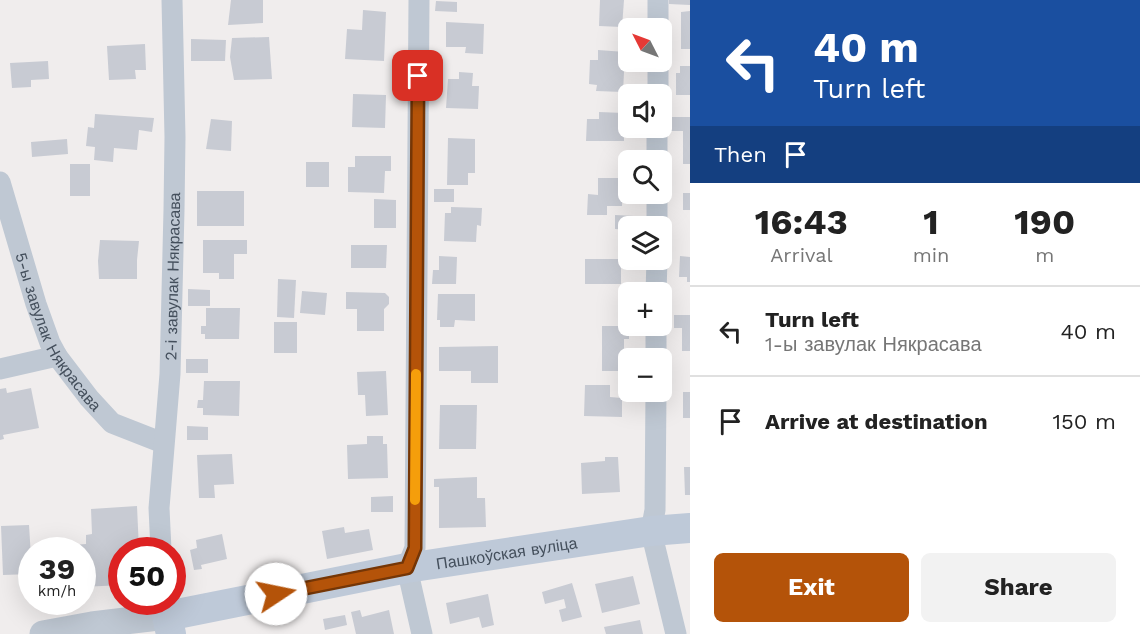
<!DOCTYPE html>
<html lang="en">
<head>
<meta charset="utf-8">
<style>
  :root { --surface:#fff; --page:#f2f2f2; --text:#222; --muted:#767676; --line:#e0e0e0; --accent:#b45309 }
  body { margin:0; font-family:"Work Sans",sans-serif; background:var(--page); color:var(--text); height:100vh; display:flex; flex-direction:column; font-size:22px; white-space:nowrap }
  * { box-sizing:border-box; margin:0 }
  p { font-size:20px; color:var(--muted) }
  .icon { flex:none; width:33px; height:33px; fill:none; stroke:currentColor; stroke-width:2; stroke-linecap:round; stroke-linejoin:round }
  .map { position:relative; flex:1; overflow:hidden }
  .details { display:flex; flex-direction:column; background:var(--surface); width:450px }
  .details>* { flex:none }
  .guide { background:#1a4fa0; color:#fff; overflow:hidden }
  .needle { width:39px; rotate:312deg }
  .controls { position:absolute; left:618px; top:18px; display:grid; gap:12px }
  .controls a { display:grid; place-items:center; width:54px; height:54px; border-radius:9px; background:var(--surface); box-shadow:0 6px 24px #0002; font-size:30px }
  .speed { position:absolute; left:18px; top:537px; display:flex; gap:12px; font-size:30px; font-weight:700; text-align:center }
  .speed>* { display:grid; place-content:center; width:78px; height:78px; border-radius:50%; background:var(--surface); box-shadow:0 6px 24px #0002; line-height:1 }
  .speed small { font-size:15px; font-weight:400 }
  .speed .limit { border:9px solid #d22; background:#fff; color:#111 }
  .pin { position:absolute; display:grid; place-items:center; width:51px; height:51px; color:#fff; margin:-26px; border-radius:12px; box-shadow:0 3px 9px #0006 }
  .me { position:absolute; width:66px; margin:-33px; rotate:79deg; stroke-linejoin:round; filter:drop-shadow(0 0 4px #0008) }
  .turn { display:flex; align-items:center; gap:21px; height:126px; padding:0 24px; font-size:27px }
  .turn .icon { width:78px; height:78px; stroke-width:2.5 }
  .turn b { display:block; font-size:42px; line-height:51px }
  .then { display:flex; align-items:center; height:57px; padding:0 24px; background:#0003; gap:12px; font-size:22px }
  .eta { display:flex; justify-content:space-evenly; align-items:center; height:102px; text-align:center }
  .eta b { font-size:36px; font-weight:700; line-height:42px }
  .button { display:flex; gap:12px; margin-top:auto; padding:12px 24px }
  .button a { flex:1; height:69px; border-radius:9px; background:var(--accent); color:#fff; font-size:24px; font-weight:700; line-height:69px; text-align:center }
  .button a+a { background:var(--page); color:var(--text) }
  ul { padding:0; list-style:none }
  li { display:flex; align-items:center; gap:18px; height:90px; padding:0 24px; border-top:2px solid var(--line) }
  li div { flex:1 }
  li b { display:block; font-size:22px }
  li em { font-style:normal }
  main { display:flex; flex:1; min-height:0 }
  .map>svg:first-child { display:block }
</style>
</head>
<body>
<main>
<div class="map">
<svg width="690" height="634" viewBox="0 0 690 634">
  <rect width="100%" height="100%" fill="#f0eded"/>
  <!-- building -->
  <g fill="#c8cbd3">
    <polygon points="231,0 263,0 263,23 228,25"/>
    <polygon points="600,0 624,0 622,27 599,26"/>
    <polygon points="669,0 690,0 690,5 669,4"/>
    <polygon points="436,1 457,2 457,12 435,11"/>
    <polygon points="363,10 386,12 384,61 345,59 347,29 362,30"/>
    <polygon points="690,11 690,49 681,49 681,12"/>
    <polygon points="446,22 484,24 483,54 465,53 466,47 446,47"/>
    <polygon points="269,37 272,79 234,80 230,57 232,38"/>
    <polygon points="191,39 226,40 225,61 191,61"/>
    <polygon points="145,44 146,70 135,70 136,79 109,80 107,46"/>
    <polygon points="598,50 625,52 623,92 596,91 597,85 589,84 590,60 598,60"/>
    <polygon points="48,61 49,79 31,80 31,87 12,88 10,63"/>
    <polygon points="680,66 690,66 690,95 676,95 676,73 680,73"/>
    <polygon points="459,72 473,73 472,86 479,86 478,109 446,108 448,79 459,79"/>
    <polygon points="353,94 386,95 385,128 352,127"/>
    <polygon points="599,112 624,113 624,141 586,141 587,119 599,119"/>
    <polygon points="95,114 154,118 152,132 139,130 137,150 114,148 113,162 94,160 95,147 86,146 88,127 94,128"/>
    <polygon points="669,117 690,117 690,164 683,164 683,131 669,131"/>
    <polygon points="211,119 232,121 231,151 206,149"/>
    <polygon points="448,138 475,139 475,173 468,173 468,185 447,185"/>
    <polygon points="67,139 68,154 32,157 31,142"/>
    <polygon points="355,156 391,156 391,171 385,171 384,193 348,192 348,167 355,167"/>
    <rect x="306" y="162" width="23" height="25"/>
    <rect x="70" y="164" width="20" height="32"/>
    <polygon points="598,178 623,178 622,206 607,206 607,215 587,215 588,194 598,195"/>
    <rect x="434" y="189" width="20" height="13"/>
    <rect x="197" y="191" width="47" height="35"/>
    <rect x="683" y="193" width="7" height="17"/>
    <polygon points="374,199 396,200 396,228 374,228"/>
    <polygon points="451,207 482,208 481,226 477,225 476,242 444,241 445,213 451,213"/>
    <polygon points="615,215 634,216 633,226 628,226 628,230 615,229"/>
    <polygon points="100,240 139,241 137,260 137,279 99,279 98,261"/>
    <polygon points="203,240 247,240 247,254 234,254 234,279 219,279 219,273 203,273"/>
    <polygon points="351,245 387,245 386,268 351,268"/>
    <polygon points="439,256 457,257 456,284 432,284 433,270 439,270"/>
    <polygon points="680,256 690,257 690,282 687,282 687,277 679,277"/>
    <rect x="585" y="259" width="36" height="25"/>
    <polygon points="278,279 296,280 294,318 277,317"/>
    <polygon points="188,289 210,290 210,306 188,306"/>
    <polygon points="302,291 327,293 325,315 300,313"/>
    <polygon points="346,292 385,293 389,297 389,304 384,309 384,331 357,331 357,309 346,309"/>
    <polygon points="438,294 475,294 475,321 455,320 454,327 440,327 440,320 437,320"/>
    <polygon points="206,308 240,308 239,339 205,339 205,334 201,334 201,326 206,326"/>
    <polygon points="674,315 690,315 690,351 682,351 682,328 674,328"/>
    <rect x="274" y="322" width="23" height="31"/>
    <polygon points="602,326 629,326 629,339 624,339 624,371 602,371"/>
    <polygon points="498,346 498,383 471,383 471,371 439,371 439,347"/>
    <rect x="186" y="359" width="22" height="14"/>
    <polygon points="386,371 388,415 366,416 365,395 358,395 357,372"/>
    <polygon points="204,381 240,381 239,416 203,415 203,408 197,408 198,400 203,400"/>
    <polygon points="585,385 610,385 610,397 622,398 622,417 584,416"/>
    <polygon points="6,388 7,393 31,388 39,428 3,435 4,439 0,440 0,389"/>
    <rect x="683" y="392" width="7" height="26"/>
    <polygon points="440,405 477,405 476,449 439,449"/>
    <polygon points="187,426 208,427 208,440 187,440"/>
    <polygon points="367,436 383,436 383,444 387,444 388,478 348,479 347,445 367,444"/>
    <polygon points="232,454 234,484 214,485 215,498 199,498 197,455"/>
    <polygon points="605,457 618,457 620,492 582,494 581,463 605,461"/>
    <polygon points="684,467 690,467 690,495 685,495"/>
    <polygon points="477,477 477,498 485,498 486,527 439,528 439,487 434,487 434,479"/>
    <polygon points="393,496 393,512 371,512 371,497"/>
    <polygon points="137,506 139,550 122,550 122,585 82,587 82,550 42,550 42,547 86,544 86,535 92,534 91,509"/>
    <polygon points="29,525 32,574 3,575 1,526"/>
    <polygon points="344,527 345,533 369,529 373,550 327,559 322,531"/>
    <polygon points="222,534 227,559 201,565 202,569 194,570 190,550 197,548 196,540"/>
    <polygon points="633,576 640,604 602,613 595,584"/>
    <polygon points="572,583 582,617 562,622 559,610 566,608 564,599 545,604 542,592"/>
    <polygon points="488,594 494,625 482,628 479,617 450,624 446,603"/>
    <polygon points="360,610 362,617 389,610 394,634 356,634 351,612"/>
    <polygon points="345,615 347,625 325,630 323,619"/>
    <polygon points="640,620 643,634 606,634 604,627"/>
  </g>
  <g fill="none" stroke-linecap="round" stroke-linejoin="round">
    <!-- minor -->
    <g stroke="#bfc8d3" stroke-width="21">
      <polyline points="419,0 415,548 407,568 422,634"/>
      <polyline points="658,28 658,0"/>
      <polyline points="658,94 658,62"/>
      <polyline points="657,160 657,128"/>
      <path id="s1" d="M0,182L36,304L50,343L57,356L89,398L112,423L163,443"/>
      <polyline points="657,226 657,194"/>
      <polyline points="656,292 657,260"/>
      <polyline points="656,358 656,326"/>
      <polyline points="0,369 57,356"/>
      <polyline points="656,392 655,510 651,531 676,634"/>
      <path id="s2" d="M161,550L159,508L170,374L174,210L175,137L172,0"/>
    </g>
    <!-- tertiary -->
    <polyline stroke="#bfc8d3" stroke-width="27" points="43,634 92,625 167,616"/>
    <!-- secondary -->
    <path stroke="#bec9d8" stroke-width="30" id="s3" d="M171,634L167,616L407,568L651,531L690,528"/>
  </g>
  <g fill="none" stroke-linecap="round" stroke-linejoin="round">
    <!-- route casing -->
    <g stroke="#753606" stroke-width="15">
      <polyline id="route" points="276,594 407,568 415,548 418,76"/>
    </g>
    <!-- route -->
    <use href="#route" stroke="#b45309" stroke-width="10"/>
    <!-- slow -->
    <polyline stroke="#f59e0b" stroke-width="10" points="415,500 416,374"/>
  </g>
  <g text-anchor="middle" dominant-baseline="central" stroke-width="4.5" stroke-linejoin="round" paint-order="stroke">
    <!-- street labels -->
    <g font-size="16" fill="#444f5c" stroke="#fff">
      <text stroke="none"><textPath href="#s2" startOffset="274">2-і завулак Някрасава</textPath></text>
      <text stroke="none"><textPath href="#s1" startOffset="162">5-ы завулак Някрасава</textPath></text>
      <text stroke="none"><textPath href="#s3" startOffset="364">Пашкоўская вуліца</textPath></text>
    </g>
  </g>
</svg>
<div class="controls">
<a><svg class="needle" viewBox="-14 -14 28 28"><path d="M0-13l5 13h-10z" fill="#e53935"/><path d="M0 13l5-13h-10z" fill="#767676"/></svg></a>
<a><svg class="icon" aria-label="sound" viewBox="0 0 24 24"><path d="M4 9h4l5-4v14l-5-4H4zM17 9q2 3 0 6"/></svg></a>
<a><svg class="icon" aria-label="search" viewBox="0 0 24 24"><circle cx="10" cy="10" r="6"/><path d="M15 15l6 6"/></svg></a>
<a><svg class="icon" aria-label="layers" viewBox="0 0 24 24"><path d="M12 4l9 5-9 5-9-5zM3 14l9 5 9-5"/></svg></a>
<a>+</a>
<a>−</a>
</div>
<div class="speed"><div>39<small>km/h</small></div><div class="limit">50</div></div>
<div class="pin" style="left:418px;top:76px;background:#d93025"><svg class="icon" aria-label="arrive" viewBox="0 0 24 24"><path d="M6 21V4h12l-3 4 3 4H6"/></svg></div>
<svg class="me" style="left:276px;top:594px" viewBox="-20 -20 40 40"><circle r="19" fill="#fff"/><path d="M0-13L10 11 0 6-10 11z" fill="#b45309"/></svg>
</div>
<section class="details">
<div class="guide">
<div class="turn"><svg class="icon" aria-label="left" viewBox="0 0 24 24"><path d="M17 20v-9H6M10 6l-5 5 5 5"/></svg><div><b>40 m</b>Turn left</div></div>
<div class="then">Then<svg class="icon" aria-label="arrive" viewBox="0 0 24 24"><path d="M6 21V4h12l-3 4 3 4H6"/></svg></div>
</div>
<div class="eta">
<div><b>16:43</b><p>Arrival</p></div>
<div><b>1</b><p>min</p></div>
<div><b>190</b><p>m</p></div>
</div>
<ul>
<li><svg class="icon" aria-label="left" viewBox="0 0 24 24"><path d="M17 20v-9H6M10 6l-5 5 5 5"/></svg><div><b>Turn left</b><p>1-ы завулак Някрасава</p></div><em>40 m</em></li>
<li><svg class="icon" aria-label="arrive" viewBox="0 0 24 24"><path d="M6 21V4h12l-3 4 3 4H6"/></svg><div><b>Arrive at destination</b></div><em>150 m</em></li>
</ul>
<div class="button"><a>Exit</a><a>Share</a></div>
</section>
</main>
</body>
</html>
